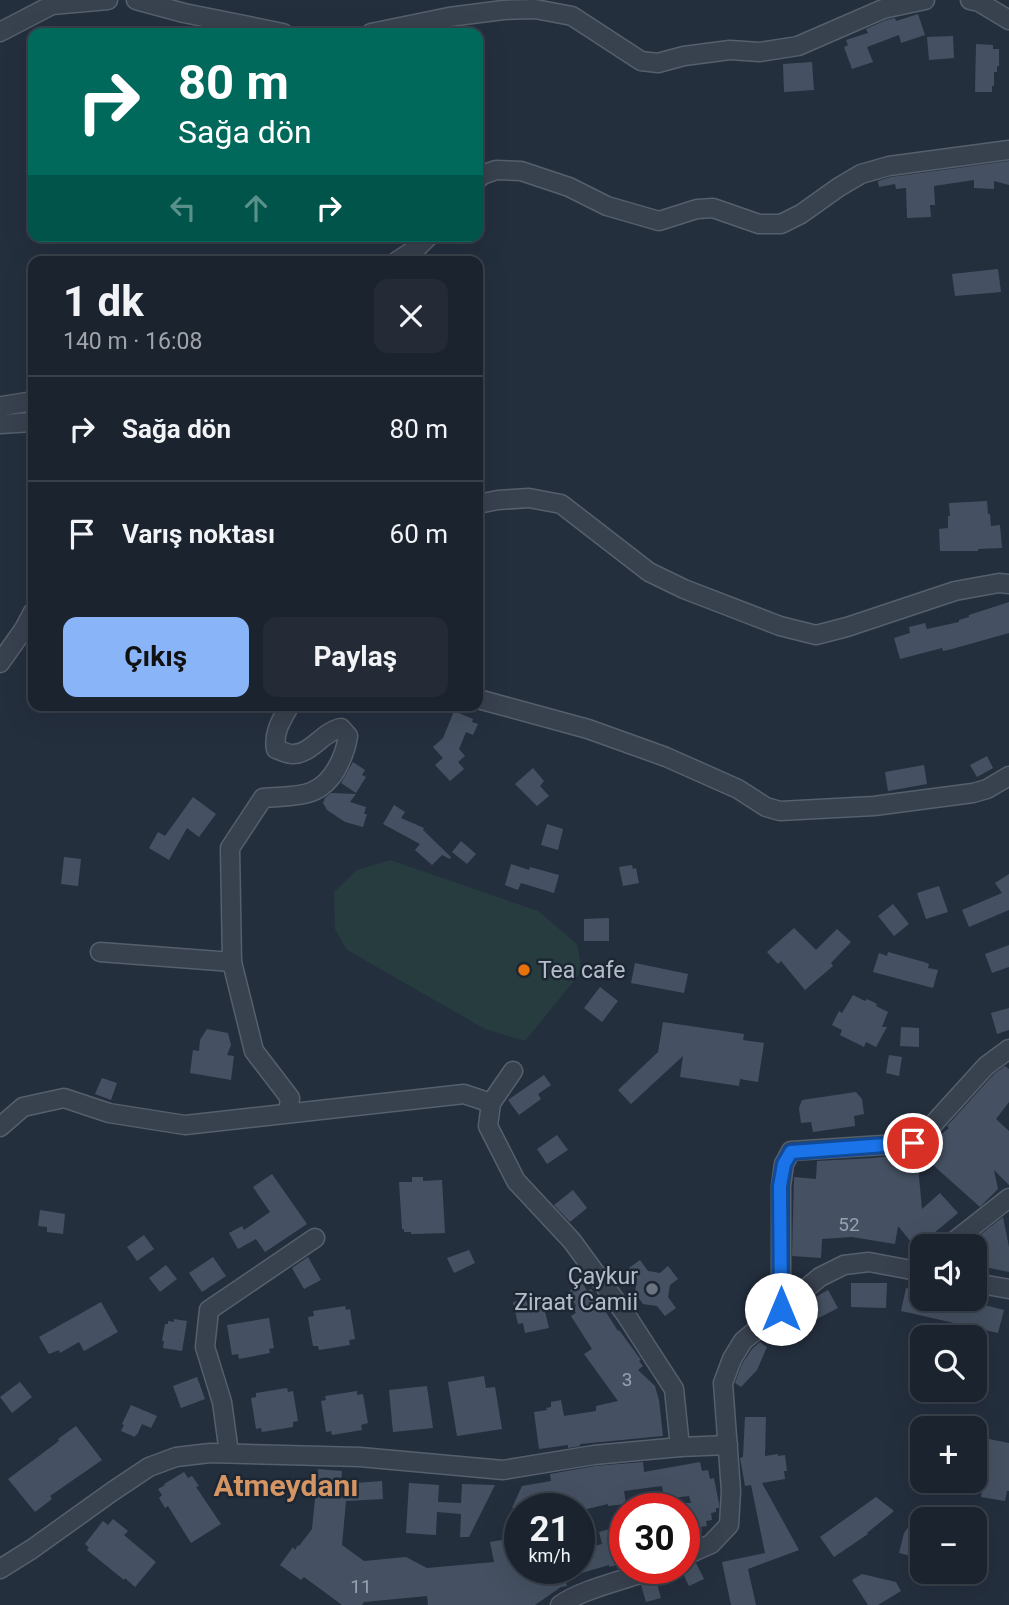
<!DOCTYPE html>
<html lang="tr">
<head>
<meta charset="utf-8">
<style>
  :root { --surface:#1b232e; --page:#242b36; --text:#f1f3f6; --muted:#a0a4aa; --line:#39404a; --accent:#8ab4f8 }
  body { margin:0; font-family:Roboto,sans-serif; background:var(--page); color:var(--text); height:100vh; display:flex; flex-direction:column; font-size:26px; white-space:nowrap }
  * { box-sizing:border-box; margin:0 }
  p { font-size:23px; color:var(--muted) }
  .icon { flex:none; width:38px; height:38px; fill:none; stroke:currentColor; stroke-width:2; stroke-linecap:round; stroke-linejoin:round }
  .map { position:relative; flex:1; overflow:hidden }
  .drawer { position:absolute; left:28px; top:256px; width:455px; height:455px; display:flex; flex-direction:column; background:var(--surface); border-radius:14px; box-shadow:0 7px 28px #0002,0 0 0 2px var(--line) }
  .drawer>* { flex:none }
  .top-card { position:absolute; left:28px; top:28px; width:455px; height:214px; border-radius:14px; box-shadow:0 7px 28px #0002,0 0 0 2px var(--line); background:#00695c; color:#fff; overflow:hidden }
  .buttons { position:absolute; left:910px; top:1234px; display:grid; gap:14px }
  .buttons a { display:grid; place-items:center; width:77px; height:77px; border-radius:14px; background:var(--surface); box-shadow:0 7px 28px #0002,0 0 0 2px var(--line); font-size:35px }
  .speed { position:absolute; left:504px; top:1493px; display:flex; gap:14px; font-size:35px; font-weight:700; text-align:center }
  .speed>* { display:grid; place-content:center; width:91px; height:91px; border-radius:50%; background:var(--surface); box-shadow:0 7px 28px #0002,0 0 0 2px var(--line); line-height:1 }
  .speed small { font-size:18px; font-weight:400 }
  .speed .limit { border:10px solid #d22; background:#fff; color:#111 }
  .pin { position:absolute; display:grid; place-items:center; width:60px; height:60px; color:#fff; margin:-30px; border:4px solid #fff; border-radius:50%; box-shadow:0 2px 7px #0007 }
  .me { position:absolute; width:77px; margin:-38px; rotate:0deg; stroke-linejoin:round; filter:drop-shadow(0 0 5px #0008) }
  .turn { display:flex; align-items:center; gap:24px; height:147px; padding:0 35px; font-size:32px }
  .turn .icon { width:91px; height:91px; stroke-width:2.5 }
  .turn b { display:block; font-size:49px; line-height:60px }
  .lanes { display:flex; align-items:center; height:66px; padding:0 35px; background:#0003; justify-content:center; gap:35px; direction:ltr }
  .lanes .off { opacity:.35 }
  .round { display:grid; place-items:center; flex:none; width:74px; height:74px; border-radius:14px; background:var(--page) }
  .head { display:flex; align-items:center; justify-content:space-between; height:119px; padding:0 35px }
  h1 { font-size:42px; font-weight:700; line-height:52px }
  .button { display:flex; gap:14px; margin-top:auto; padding:14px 35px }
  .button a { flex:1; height:80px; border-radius:14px; background:var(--accent); color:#111; font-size:28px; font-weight:700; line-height:80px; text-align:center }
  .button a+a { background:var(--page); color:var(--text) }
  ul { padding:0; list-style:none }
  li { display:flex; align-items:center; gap:21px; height:105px; padding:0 35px; border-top:2px solid var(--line) }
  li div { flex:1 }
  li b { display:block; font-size:26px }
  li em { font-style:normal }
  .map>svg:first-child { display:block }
</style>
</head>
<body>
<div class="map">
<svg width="1009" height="1605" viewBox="0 0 1009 1605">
  <rect width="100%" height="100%" fill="#242f3e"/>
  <!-- green -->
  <polygon fill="#263c3f" points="390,860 538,911 577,944 582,971 525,1041 485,1029 347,950 335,929 334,892 357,870"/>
  <!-- building -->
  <g fill="#455162">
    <polygon points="918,14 925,35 901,43 899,35 867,47 873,62 852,69 844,47 848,45 846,40 868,33 866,29 886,20 895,18 896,21"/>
    <polygon points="953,36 954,58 929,60 927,37"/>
    <polygon points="976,44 993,45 993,49 999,49 999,66 997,66 997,72 994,72 994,86 992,86 992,92 975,92"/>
    <polygon points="812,62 814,90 784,92 783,64"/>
    <polygon points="1009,161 1009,185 994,181 994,189 974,188 974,180 934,186 935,205 930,205 931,217 907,218 906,188 896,189 895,184 879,187 878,181 891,177"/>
    <polygon points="998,269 1001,292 955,296 952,274"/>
    <polygon points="987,501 988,514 990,514 991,526 1000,525 1002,548 978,549 978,551 940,551 939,529 948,528 948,516 950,516 949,503"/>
    <polygon points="1009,602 1009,633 952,649 943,651 942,648 900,659 894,638 910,633 909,627 925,623 927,629 959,622 959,620 969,617 969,615"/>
    <polygon points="454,711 473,719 472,722 478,724 473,735 466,732 459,749 465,756 458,762 464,769 450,781 435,765 443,758 433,747 443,738"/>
    <polygon points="987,756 993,768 977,777 970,765"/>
    <polygon points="353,762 365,770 362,775 366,777 356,793 341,783"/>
    <polygon points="924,765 927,784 888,791 885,772"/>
    <polygon points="533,768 544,781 540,786 549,796 537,806 515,784"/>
    <polygon points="331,793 356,794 350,802 366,807 364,814 367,814 363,827 345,822 327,810 323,803 325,798"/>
    <polygon points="193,797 216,814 199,837 187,828 169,860 149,848 158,832 165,836"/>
    <polygon points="394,805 405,812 401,818 424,828 423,830 451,857 450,859 442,855 432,865 415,850 420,844 383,824"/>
    <polygon points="547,824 563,829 558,850 541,845"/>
    <polygon points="461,841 476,854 467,864 452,852"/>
    <polygon points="64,857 81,859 78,886 61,884"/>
    <polygon points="511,864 529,870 530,867 559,875 554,893 521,883 518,890 505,885"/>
    <polygon points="632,865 633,869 636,868 639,883 623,886 619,867"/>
    <polygon points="1009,874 1009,910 969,927 962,910 1002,893 995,883"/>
    <polygon points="939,886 948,912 926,919 917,893"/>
    <polygon points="893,904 909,924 894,936 878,916"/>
    <polygon points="609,918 609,941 584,941 584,919"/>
    <polygon points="794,928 816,950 837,929 851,942 831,963 833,966 805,990 781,961 778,964 767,952"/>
    <polygon points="1009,945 1009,967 992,973 985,954"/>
    <polygon points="888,952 924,962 929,964 928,968 938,970 933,988 873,972 879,953 887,956"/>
    <polygon points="635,963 688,974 684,993 631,983"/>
    <polygon points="600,987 618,1001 602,1022 584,1008"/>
    <polygon points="853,995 865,1001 867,999 877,1004 876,1006 888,1012 882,1027 887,1027 876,1047 866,1042 864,1047 840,1035 842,1030 832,1025 839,1011 842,1013"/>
    <polygon points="1009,1008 1009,1030 997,1034 991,1013"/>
    <polygon points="663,1022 744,1034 743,1040 764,1043 758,1082 740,1079 739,1086 680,1077 683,1056 631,1104 618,1090 658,1052"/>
    <polygon points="901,1027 919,1028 919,1047 900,1046"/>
    <polygon points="207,1029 228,1033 231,1045 227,1055 234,1056 231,1080 190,1073 193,1050 199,1051 200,1040"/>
    <polygon points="889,1055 902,1057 899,1076 886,1073"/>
    <polygon points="1005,1066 1009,1069 1009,1102 996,1119 1009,1131 1009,1185 994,1170 998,1189 980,1207 933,1165 921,1151 949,1128 947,1126 994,1074"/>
    <polygon points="544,1075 551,1085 538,1094 541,1099 519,1115 508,1100"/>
    <polygon points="102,1078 117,1083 111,1100 95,1094"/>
    <polygon points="856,1092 862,1099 864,1114 854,1116 855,1126 813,1132 811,1122 801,1123 799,1108 802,1100"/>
    <polygon points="557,1135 568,1150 547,1164 537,1149"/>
    <polygon points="917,1153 917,1164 918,1166 922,1209 940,1193 958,1213 916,1248 898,1226 895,1244 852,1237 822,1239 821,1258 792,1256 794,1177 816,1179 817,1161 873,1158"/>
    <polygon points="272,1174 307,1224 265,1252 256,1239 238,1249 229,1233 242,1226 244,1230 270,1212 253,1187"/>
    <polygon points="412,1177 423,1177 423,1181 442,1180 445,1233 411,1234 411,1232 404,1232 404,1229 402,1229 399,1182 412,1182"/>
    <polygon points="573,1190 587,1208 570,1222 554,1205"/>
    <polygon points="40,1210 65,1214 63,1234 47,1232 47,1227 38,1226"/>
    <polygon points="1003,1217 1009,1247 1009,1272 975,1265 975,1246 966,1246"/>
    <polygon points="144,1235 154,1249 137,1261 127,1247"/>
    <polygon points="469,1250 475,1263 454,1273 447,1258"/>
    <polygon points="213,1257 226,1276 202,1292 189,1273"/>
    <polygon points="308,1257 321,1280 304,1289 292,1268"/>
    <polygon points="640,1260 648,1271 660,1273 668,1266 678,1279 670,1285 668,1297 676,1308 665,1316 657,1306 643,1304 635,1293 637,1279 629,1268"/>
    <polygon points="166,1265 177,1279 160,1292 149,1278"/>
    <polygon points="582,1282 587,1291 591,1289 618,1331 619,1330 641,1360 639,1361 643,1366 638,1370 655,1386 659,1400 663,1436 580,1444 580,1446 568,1448 568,1445 539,1449 534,1412 547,1410 546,1408 551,1407 551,1402 561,1400 564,1416 596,1411 596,1406 618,1401 584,1354 592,1349 571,1316 576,1313 573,1308 576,1306 568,1292"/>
    <polygon points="851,1283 887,1283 886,1308 851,1307"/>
    <polygon points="906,1288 922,1292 922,1298 958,1298 1004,1310 998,1333 901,1311"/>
    <polygon points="828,1290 838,1308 805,1325 798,1310 812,1299"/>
    <polygon points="526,1299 527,1303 542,1299 549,1328 525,1333 523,1323 518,1324 513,1302"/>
    <polygon points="101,1302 118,1332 84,1351 79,1342 60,1353 59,1350 49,1354 39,1337"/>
    <polygon points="345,1306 346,1310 350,1309 355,1339 349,1340 350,1345 319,1350 318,1346 313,1346 308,1317 314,1316 313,1311"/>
    <polygon points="269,1318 274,1348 269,1349 270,1353 239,1359 238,1354 232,1355 227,1325"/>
    <polygon points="174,1319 187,1321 182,1351 163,1348 164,1341 162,1341 165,1324 168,1324 168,1321 174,1322"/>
    <polygon points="760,1342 767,1347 757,1370 741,1387 735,1383 742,1364 752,1349"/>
    <polygon points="484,1376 486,1388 495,1387 502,1429 457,1436 448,1382"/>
    <polygon points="197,1377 205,1399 181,1408 173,1386"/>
    <polygon points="20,1382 32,1397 12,1413 0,1397"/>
    <polygon points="427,1386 433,1428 393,1432 389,1390"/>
    <polygon points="287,1388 288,1392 293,1391 298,1421 293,1422 293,1427 262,1432 261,1428 256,1429 251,1398 256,1397 256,1393"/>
    <polygon points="357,1391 357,1395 363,1394 368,1423 361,1425 362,1430 332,1435 331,1431 326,1432 321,1401 326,1400 325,1396"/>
    <polygon points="131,1405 157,1416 151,1428 142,1424 137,1435 136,1434 135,1437 121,1431 124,1425 122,1424"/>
    <polygon points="745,1417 766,1417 765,1456 778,1454 778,1456 785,1455 787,1471 784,1471 785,1479 762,1483 799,1550 748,1569 756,1605 731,1605 722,1562 765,1553 751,1485 745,1486 742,1469 740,1458 743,1457"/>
    <polygon points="76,1426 102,1460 50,1496 52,1499 35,1512 8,1479 59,1441 58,1439"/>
    <polygon points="989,1439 1009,1443 1009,1491 1007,1491 1005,1501 981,1497"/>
    <polygon points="643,1462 644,1472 700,1462 702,1471 708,1470 710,1479 714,1478 719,1504 719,1508 716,1508 716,1512 711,1513 712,1520 706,1521 707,1526 701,1527 702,1531 695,1532 696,1536 684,1538 684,1503 691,1503 689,1496 664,1499 662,1486 624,1491 626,1504 608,1506 608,1504 579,1511 579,1508 512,1508 522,1486 551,1481 550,1474 595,1466"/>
    <polygon points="318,1469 342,1471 341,1484 382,1481 383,1499 346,1501 342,1545 364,1561 406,1557 427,1568 494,1562 490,1542 513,1538 519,1568 579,1568 579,1550 602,1544 599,1532 620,1526 625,1542 625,1563 609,1567 609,1565 565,1578 567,1586 561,1587 535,1605 428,1605 427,1596 364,1602 362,1605 342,1605 304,1577 301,1580 280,1565 293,1547 295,1550 298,1545 299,1546 312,1529"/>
    <polygon points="184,1472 188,1478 192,1476 199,1486 196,1487 221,1524 191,1543 168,1506 165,1508 159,1498 162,1495 158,1489 165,1485 164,1484"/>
    <polygon points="944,1480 961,1480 958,1495 935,1491"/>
    <polygon points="409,1483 439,1485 438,1502 461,1503 462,1484 495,1485 469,1537 460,1537 461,1514 437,1512 436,1535 406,1533"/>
    <polygon points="876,1497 894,1511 867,1533 868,1534 834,1557 820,1537"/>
    <polygon points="922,1509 922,1539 918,1558 899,1553 904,1533"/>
    <polygon points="113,1519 128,1531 124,1535 156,1562 135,1587 125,1578 124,1580 87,1550 89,1548 85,1544 103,1521 108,1525"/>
    <polygon points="696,1563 704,1579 689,1586 681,1570"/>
    <polygon points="862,1574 896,1582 901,1591 878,1605 868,1605 852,1580"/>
    <polygon points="656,1580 661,1598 646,1602 641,1585"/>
  </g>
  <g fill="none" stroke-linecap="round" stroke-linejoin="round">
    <!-- minor casing -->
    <g stroke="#565f6c" stroke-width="21">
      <g id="minor">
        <polyline points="136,0 184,13 283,33"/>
        <polyline points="970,0 979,2 1009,20"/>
        <polyline points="0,32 52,5 108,0"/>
        <polyline points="371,33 449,17 503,10 535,9 572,16 641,61 658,63 684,56 730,50 760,52 798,46 883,9 925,0"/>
        <polyline points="478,179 482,175 496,170 521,171 569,187 607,206 659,221 697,209 713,208 759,224 781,224 801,214 839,187 861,174 889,166 1009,150"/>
        <polyline points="397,261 417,248 429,236"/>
        <polyline points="0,408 2,406 33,401"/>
        <polyline points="0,424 33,422"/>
        <polyline points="478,504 498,500 529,498 561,504 649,572 684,589 780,626 816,635 847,627 955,591 999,583 1009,584"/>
        <polyline points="0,663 24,629 33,612"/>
        <polyline points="478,699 588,729 666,757 738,789 766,807 780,811 874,806 973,793 987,789 1009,776"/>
        <polyline points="100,952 232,962"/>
        <polyline points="513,1071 491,1103 488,1126 516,1181 572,1241 626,1315 674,1389 680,1447"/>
        <path d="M288,1113L290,1098L254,1051L232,962L230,848L263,798C295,795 319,800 337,768C343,757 346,749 348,736L341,728C323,731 311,755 292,754C287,754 280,750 276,749C273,732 282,719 290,705"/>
        <polyline points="0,1127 23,1107 64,1098 109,1113 185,1125 464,1094 491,1103"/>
        <polyline points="948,1246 1009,1198"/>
        <polyline points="975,1283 1009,1289"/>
        <polyline points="781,1309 781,1186 784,1164 791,1151 913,1143 927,1131 986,1066 1009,1049"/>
        <polyline points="229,1453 222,1402 205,1347 209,1310 315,1238"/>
        <polyline points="684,1556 711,1544 729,1525 731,1491 723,1383 732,1359 743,1341 820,1277 844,1265 869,1262 922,1272"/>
        <polyline points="0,1569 32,1549 113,1491 149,1467 176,1457 210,1453 360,1457 503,1470 594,1455 680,1447 728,1445"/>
        <path d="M560,1605C584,1588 627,1580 656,1568"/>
      </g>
    </g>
    <!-- minor -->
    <use href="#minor" stroke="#38414e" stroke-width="18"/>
  </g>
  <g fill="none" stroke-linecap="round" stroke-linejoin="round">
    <!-- route casing -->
    <g stroke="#114b97" stroke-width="18">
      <polyline id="route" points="781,1309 780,1186 784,1164 791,1152 913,1143"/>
    </g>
    <!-- route -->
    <use href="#route" stroke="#1a73e8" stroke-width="12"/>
  </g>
  <!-- markers -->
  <circle fill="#e8710a" stroke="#1d2633" stroke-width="2.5" cx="524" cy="970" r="7"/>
  <circle fill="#6b7280" stroke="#1d2633" stroke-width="2.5" cx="652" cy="1289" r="7"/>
  <g text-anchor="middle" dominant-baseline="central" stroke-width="5" stroke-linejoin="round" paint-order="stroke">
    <!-- number labels -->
    <g font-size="19" fill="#98a1af">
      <text x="849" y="1224">52</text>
      <text x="627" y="1379">3</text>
      <text x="361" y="1586">11</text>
    </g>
    <!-- poi labels -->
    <g font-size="23" fill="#b4bcc9" stroke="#1d2633" text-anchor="start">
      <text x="538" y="970">Tea cafe</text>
      <text x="638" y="1276" text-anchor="end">Çaykur<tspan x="638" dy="26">Ziraat Camii</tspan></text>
    </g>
    <!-- district labels -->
    <g font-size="30" font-weight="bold" fill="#d59563" stroke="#1d2633">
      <text x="286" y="1485">Atmeydanı</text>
    </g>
  </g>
</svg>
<div class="buttons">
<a><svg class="icon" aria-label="sound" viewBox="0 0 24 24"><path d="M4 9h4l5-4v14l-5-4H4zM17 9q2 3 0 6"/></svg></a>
<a><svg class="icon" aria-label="search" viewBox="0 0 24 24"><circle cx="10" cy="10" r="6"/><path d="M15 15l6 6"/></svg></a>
<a>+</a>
<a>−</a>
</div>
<div class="speed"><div>21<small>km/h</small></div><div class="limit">30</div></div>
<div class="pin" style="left:913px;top:1143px;background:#d93025"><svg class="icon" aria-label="arrive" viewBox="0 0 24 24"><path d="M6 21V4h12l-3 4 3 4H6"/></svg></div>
<svg class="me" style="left:781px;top:1309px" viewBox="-20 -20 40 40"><circle r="19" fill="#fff"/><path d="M0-13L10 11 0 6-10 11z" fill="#1a73e8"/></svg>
<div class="top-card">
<div class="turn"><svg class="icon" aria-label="right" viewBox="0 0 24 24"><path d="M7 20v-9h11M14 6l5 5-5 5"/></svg><div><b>80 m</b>Sağa dön</div></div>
<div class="lanes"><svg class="icon off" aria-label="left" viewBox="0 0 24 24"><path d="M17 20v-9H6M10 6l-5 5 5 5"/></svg><svg class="icon off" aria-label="ahead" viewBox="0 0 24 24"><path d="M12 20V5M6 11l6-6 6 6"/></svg><svg class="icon" aria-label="right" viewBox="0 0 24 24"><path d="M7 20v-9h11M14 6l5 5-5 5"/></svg></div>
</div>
<section class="drawer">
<div class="head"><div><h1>1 dk</h1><p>140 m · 16:08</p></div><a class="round"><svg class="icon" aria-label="close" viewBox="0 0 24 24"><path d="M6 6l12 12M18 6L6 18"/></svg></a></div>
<ul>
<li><svg class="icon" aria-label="right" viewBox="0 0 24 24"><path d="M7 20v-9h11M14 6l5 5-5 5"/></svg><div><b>Sağa dön</b></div><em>80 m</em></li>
<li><svg class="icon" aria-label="arrive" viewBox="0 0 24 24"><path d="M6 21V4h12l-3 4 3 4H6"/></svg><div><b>Varış noktası</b></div><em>60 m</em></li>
</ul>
<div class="button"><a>Çıkış</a><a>Paylaş</a></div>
</section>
</div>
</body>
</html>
